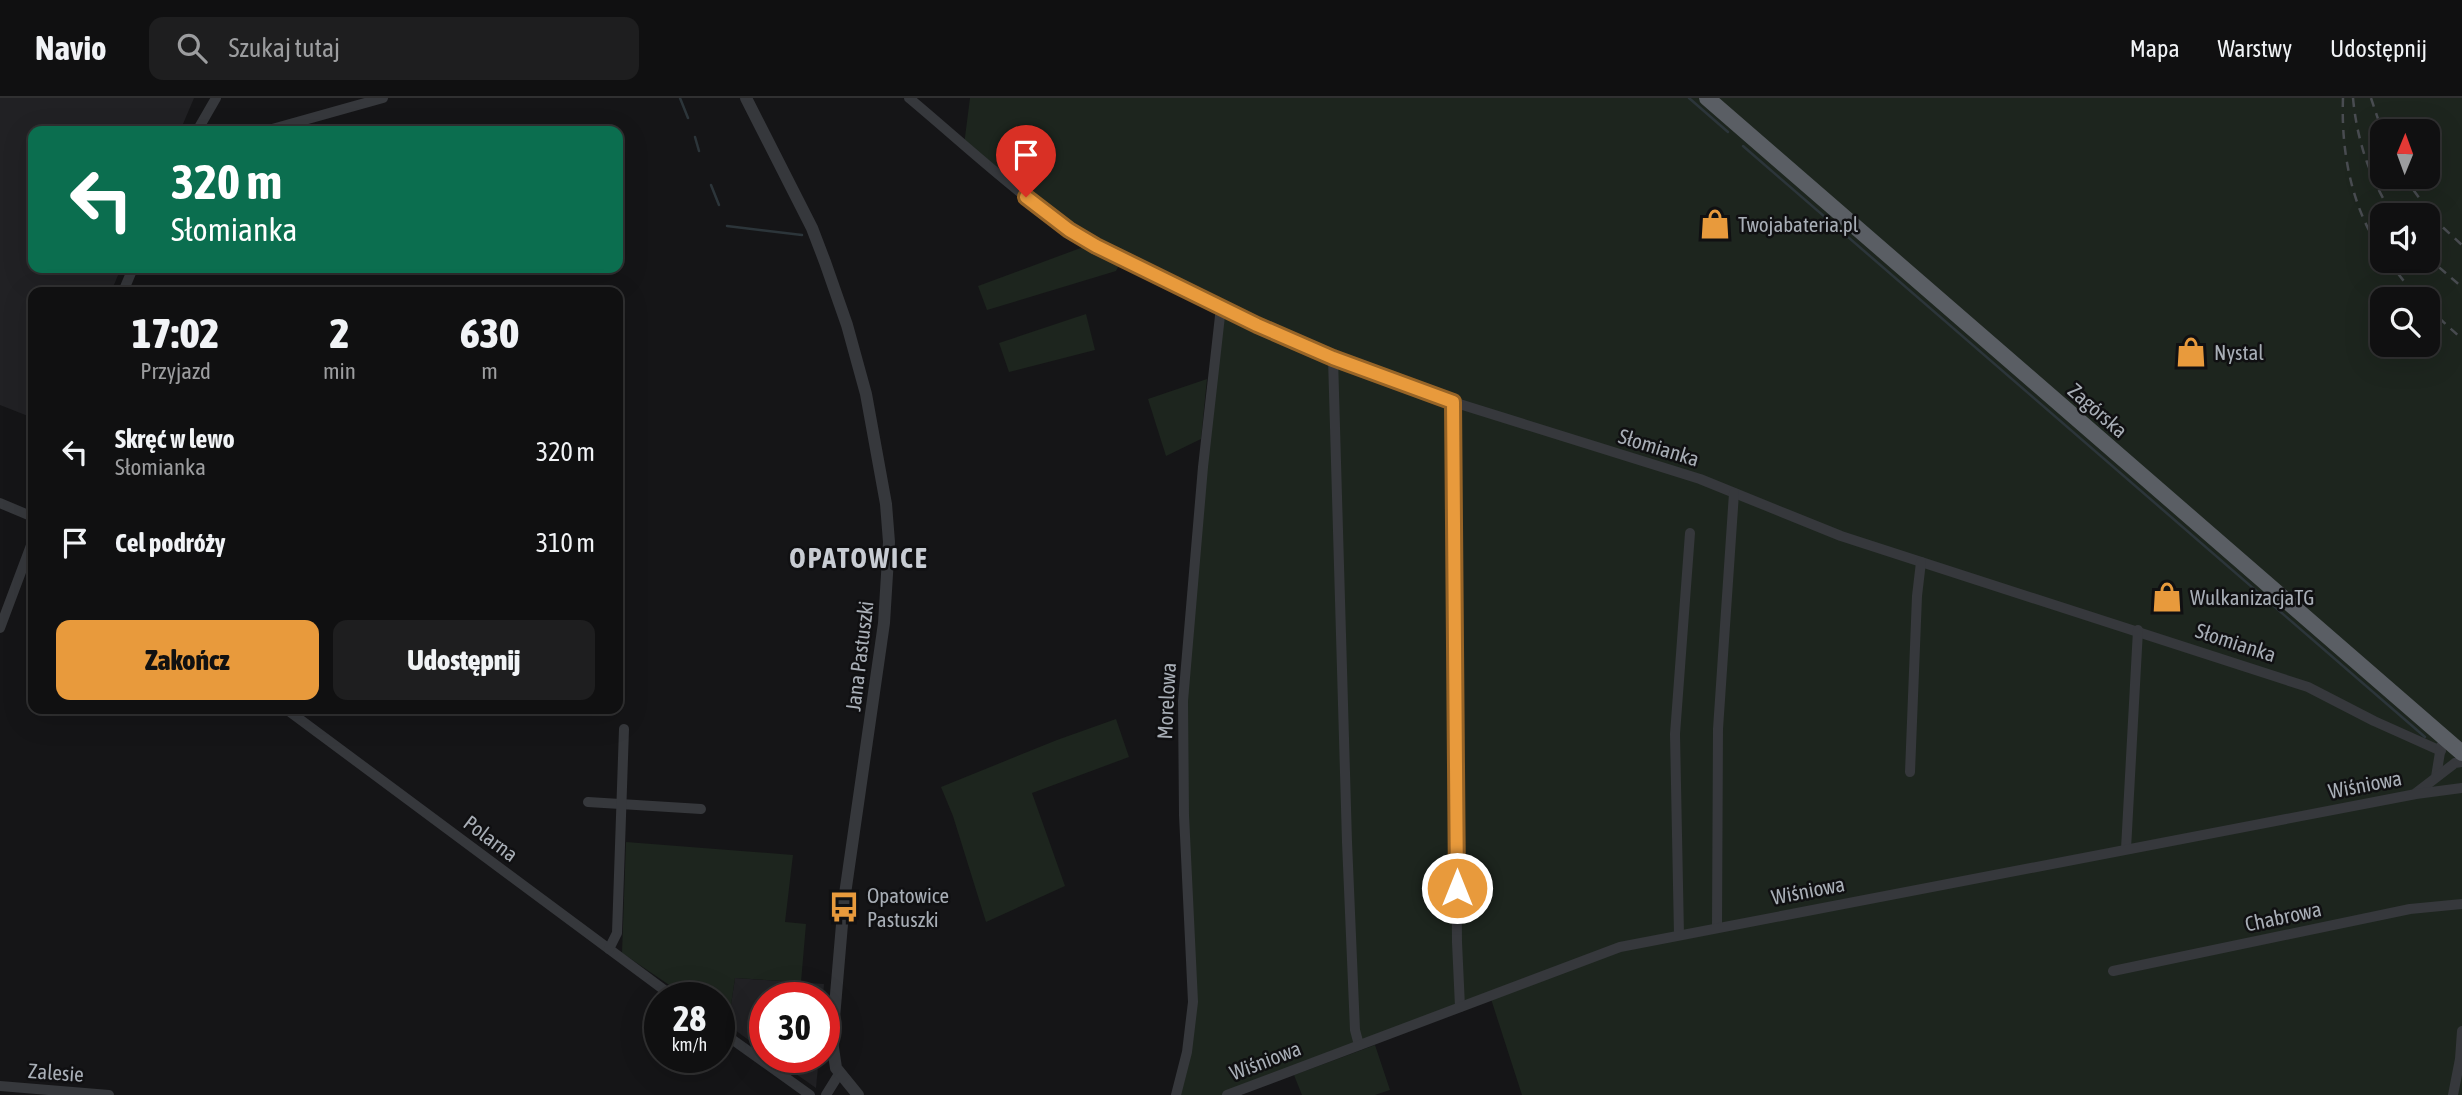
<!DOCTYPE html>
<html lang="pl">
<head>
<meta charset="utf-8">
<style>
  :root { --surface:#101011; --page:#1e1e1f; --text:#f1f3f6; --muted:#9c9d9f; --line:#303031; --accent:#e89a3c }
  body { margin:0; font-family:"Asap Condensed",sans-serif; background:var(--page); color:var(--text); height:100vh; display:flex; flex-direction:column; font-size:26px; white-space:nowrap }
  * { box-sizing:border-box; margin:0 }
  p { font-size:23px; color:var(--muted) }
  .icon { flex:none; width:38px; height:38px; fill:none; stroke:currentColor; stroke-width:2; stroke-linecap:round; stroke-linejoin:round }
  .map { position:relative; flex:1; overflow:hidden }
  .panel { position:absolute; left:28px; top:189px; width:595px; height:427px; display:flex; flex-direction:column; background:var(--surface); border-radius:14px; box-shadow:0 7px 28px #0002,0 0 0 2px var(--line) }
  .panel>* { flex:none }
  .banner { position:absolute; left:28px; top:28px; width:595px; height:147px; border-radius:14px; box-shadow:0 7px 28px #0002,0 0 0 2px var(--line); background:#0b6e4f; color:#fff; overflow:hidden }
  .needle { width:46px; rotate:1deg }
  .tools { position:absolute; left:2370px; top:21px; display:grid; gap:14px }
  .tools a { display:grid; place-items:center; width:70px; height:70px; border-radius:14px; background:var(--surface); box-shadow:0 7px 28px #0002,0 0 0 2px var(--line); font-size:35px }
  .speed { position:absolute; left:644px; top:884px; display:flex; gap:14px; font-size:35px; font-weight:700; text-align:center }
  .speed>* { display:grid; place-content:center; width:91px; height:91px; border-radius:50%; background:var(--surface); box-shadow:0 7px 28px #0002,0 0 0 2px var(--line); line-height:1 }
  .speed small { font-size:18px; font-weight:400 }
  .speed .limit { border:10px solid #d22; background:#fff; color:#111 }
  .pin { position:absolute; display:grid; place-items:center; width:60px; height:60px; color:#fff; margin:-72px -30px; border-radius:50% 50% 50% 0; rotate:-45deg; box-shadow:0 0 7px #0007 }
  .pin .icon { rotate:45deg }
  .me { position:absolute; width:77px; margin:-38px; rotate:0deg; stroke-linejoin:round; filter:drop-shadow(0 0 5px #0008) }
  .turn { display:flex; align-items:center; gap:24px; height:147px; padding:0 28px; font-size:32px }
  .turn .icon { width:91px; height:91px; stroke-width:2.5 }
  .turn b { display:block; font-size:49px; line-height:60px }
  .eta { display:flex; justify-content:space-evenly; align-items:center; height:119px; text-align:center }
  .eta b { font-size:42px; font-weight:800; line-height:49px }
  .cta { display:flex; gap:14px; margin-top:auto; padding:14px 28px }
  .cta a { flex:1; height:80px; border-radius:14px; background:var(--accent); color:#111; font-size:28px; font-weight:800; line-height:80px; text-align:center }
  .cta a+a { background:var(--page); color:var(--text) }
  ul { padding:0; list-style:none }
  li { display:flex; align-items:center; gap:21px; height:91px; padding:0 28px }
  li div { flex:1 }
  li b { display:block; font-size:26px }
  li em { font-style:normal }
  header { display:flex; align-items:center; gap:42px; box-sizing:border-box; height:98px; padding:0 35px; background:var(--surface); border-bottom:2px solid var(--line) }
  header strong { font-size:33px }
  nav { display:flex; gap:38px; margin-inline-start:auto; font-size:24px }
  .search { width:490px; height:63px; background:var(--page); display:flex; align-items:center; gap:18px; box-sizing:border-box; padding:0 24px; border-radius:14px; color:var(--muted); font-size:26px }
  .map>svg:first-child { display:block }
</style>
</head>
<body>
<header>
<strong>Navio</strong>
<div class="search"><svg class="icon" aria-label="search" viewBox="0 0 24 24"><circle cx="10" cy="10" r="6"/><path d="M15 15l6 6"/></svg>Szukaj tutaj</div>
<nav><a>Mapa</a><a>Warstwy</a><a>Udostępnij</a></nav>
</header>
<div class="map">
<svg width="2462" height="997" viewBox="0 0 2462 997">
  <rect width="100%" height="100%" fill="#151517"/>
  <!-- built -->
  <g fill="#212124">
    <polygon points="0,0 194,0 180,33 33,33 33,170 121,170 111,194 33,194 33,320 0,307"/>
    <polygon points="735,880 824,886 823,899 765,900 765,954 728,927"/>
    <polygon points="772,959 819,959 816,990"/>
  </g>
  <!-- green -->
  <g fill="#1d251e" fill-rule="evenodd">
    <path d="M970,0H2462V997H1522L1491,901L1240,997H1175L1191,910L1181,627L1217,215L1216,207L1097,147L964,47ZM2382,33H2427V79H2382ZM2382,117H2427V163H2382ZM2382,201H2427V247H2382Z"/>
    <polygon points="1086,148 1120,165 1116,173 987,212 978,188"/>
    <polygon points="1086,216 1095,252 1009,274 999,245"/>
    <polygon points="1207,281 1201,341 1166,358 1148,301"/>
    <polygon points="1116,621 1129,659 1032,695 1065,788 986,824 953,718 941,689 1057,642"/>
    <polygon points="626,744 793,757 785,824 806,826 801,884 735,880 728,927 719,921 719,900 687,899 622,855"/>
    <polygon points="1375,947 1390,992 1375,997 1302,997 1294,977"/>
  </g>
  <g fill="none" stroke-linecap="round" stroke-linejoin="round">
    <!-- stream -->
    <g stroke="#2c353a" stroke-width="2.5">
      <polyline points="680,0 688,20"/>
      <polyline points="1689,0 1728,34"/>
      <polyline points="695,39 699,53"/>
      <polyline points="1743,48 2425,639"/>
      <polyline points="711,87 719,107"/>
      <polyline points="727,128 802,137"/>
    </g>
    <!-- minor -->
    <g stroke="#36383c" stroke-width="10">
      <path d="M909,0C970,51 1028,107 1096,148L1275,236L1453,304L1700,381L1841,438L2308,589L2374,623L2441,653"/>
      <polyline points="197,33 216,0"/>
      <polyline points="265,33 383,0"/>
      <polyline points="123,194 133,170"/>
      <polyline points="1333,260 1347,744 1355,932 1359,947"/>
      <polyline points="1453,304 1457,844 1460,909"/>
      <polyline points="0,405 33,419"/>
      <polyline points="0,530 33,442"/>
      <polyline points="286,611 675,900"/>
      <polyline points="1910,674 1917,498 1921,464"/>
      <polyline points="2436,679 2441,648"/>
      <polyline points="2416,695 2455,665 2462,664"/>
      <polyline points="588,704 701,711"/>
      <polyline points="2126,751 2138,532"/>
      <polyline points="1717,829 1718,631 1734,395"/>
      <polyline points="1679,837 1675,636 1690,435"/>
      <polyline points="609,851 617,835 624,631"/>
      <polyline points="2113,873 2410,811 2462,806"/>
      <polyline points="719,932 810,997"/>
      <polyline points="0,988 109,997"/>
      <polyline points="826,997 839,976"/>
      <polyline points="1176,997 1187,954 1193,904 1184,717 1183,603 1203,369 1221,209"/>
      <polyline points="1227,997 1620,849 2416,696 2462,690"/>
      <polyline points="2453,997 2460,961 2462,933"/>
    </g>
    <!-- tertiary -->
    <polyline stroke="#36383c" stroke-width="12" points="746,0 812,130 825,164 847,227 866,296 886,406 889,444 884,525 844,803 832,943 836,970 858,997"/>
    <!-- trunk -->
    <polyline stroke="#5a5e64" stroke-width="16" points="1707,0 2462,655"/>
    <!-- rail -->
    <g stroke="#494c51" stroke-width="2.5" stroke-dasharray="9 7" stroke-linecap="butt">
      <path d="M2343,0C2341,53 2351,109 2382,154"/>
      <path d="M2353,0C2357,43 2370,81 2393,117"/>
      <polyline points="2371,0 2382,33"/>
      <polyline points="2404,79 2436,123 2462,147"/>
      <polyline points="2427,159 2462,189"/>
      <polyline points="2388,163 2418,201"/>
      <polyline points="2427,209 2462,241"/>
    </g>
  </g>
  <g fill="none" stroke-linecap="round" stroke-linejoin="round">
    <!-- route casing -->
    <g stroke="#976427" stroke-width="18">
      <polyline id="route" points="1026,99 1069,132 1096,148 1257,227 1333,260 1453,304 1457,790"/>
    </g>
    <!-- route -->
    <use href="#route" stroke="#e89a3c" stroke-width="12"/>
  </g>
  <!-- icons -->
  <defs>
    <g id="shop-bare" transform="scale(2.415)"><path d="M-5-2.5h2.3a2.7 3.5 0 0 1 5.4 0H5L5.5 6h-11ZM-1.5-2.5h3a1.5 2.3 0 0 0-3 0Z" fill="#e89a3c" stroke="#101012" stroke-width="2.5" paint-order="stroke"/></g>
    <g id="bus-bare" transform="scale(2.415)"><path d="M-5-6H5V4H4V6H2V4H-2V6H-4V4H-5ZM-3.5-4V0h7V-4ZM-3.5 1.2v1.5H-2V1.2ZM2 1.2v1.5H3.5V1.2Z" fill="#e89a3c" stroke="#101012" stroke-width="2.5" paint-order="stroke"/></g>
  </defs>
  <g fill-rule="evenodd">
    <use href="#shop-bare" x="1715" y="126"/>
    <use href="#shop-bare" x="2191" y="254"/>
    <use href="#shop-bare" x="2167" y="499"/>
    <use href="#bus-bare" x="844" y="809"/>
  </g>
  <g text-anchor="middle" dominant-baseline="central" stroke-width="5" stroke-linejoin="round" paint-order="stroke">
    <!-- poi labels -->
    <g font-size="21" fill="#a8aeb6" stroke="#101012" text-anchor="start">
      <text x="1738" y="126">Twojabateria.pl</text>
      <text x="2214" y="254">Nystal</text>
      <text x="2190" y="499">WulkanizacjaTG</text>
      <text x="867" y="797">Opatowice<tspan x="867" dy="24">Pastuszki</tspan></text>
    </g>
    <!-- street labels -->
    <g font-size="21" fill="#a8aeb6" stroke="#101012">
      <text transform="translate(2098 312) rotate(41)">Zagórska</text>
      <text transform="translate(1659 349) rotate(17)">Słomianka</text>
      <text transform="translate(2236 544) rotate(18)">Słomianka</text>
      <text transform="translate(859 558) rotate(-83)">Jana Pastuszki</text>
      <text transform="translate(1166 603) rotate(-87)">Morelowa</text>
      <text transform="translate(2365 686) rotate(-11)">Wiśniowa</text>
      <text transform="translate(491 740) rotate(37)">Polarna</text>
      <text transform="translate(1808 792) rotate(-11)">Wiśniowa</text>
      <text transform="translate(2283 818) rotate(-12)">Chabrowa</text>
      <text transform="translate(1265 962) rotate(-21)">Wiśniowa</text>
      <text transform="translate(56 974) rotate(4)">Zalesie</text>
    </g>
    <!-- district labels -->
    <g font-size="28" font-weight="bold" letter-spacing="2" fill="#c8ccd3" stroke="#101012">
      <text x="859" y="460">OPATOWICE</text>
    </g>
  </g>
</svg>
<div class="tools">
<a><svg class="needle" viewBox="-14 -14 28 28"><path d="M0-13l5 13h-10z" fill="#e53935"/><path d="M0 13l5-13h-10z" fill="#9c9d9f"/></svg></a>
<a><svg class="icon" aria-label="sound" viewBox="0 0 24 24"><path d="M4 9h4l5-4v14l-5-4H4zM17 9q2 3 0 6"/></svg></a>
<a><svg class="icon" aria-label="search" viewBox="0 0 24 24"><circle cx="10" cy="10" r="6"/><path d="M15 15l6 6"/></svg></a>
</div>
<div class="speed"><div>28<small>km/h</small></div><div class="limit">30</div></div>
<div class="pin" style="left:1026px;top:99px;background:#d93025"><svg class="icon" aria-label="arrive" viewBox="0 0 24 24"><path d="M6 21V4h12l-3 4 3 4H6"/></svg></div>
<svg class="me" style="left:1457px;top:790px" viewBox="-20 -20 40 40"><circle r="17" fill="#e89a3c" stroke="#fff" stroke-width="3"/><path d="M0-11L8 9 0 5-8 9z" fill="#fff"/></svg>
<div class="banner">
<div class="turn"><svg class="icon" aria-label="left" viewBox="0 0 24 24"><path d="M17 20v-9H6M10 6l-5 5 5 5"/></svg><div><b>320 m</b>Słomianka</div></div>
</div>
<section class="panel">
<div class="eta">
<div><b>17:02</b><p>Przyjazd</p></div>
<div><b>2</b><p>min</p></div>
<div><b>630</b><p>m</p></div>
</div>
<ul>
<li><svg class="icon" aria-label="left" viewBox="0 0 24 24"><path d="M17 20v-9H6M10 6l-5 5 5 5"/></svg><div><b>Skręć w lewo</b><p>Słomianka</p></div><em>320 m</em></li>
<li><svg class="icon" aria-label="arrive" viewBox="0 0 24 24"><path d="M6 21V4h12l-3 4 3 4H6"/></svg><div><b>Cel podróży</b></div><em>310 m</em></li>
</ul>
<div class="cta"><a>Zakończ</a><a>Udostępnij</a></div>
</section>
</div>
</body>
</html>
